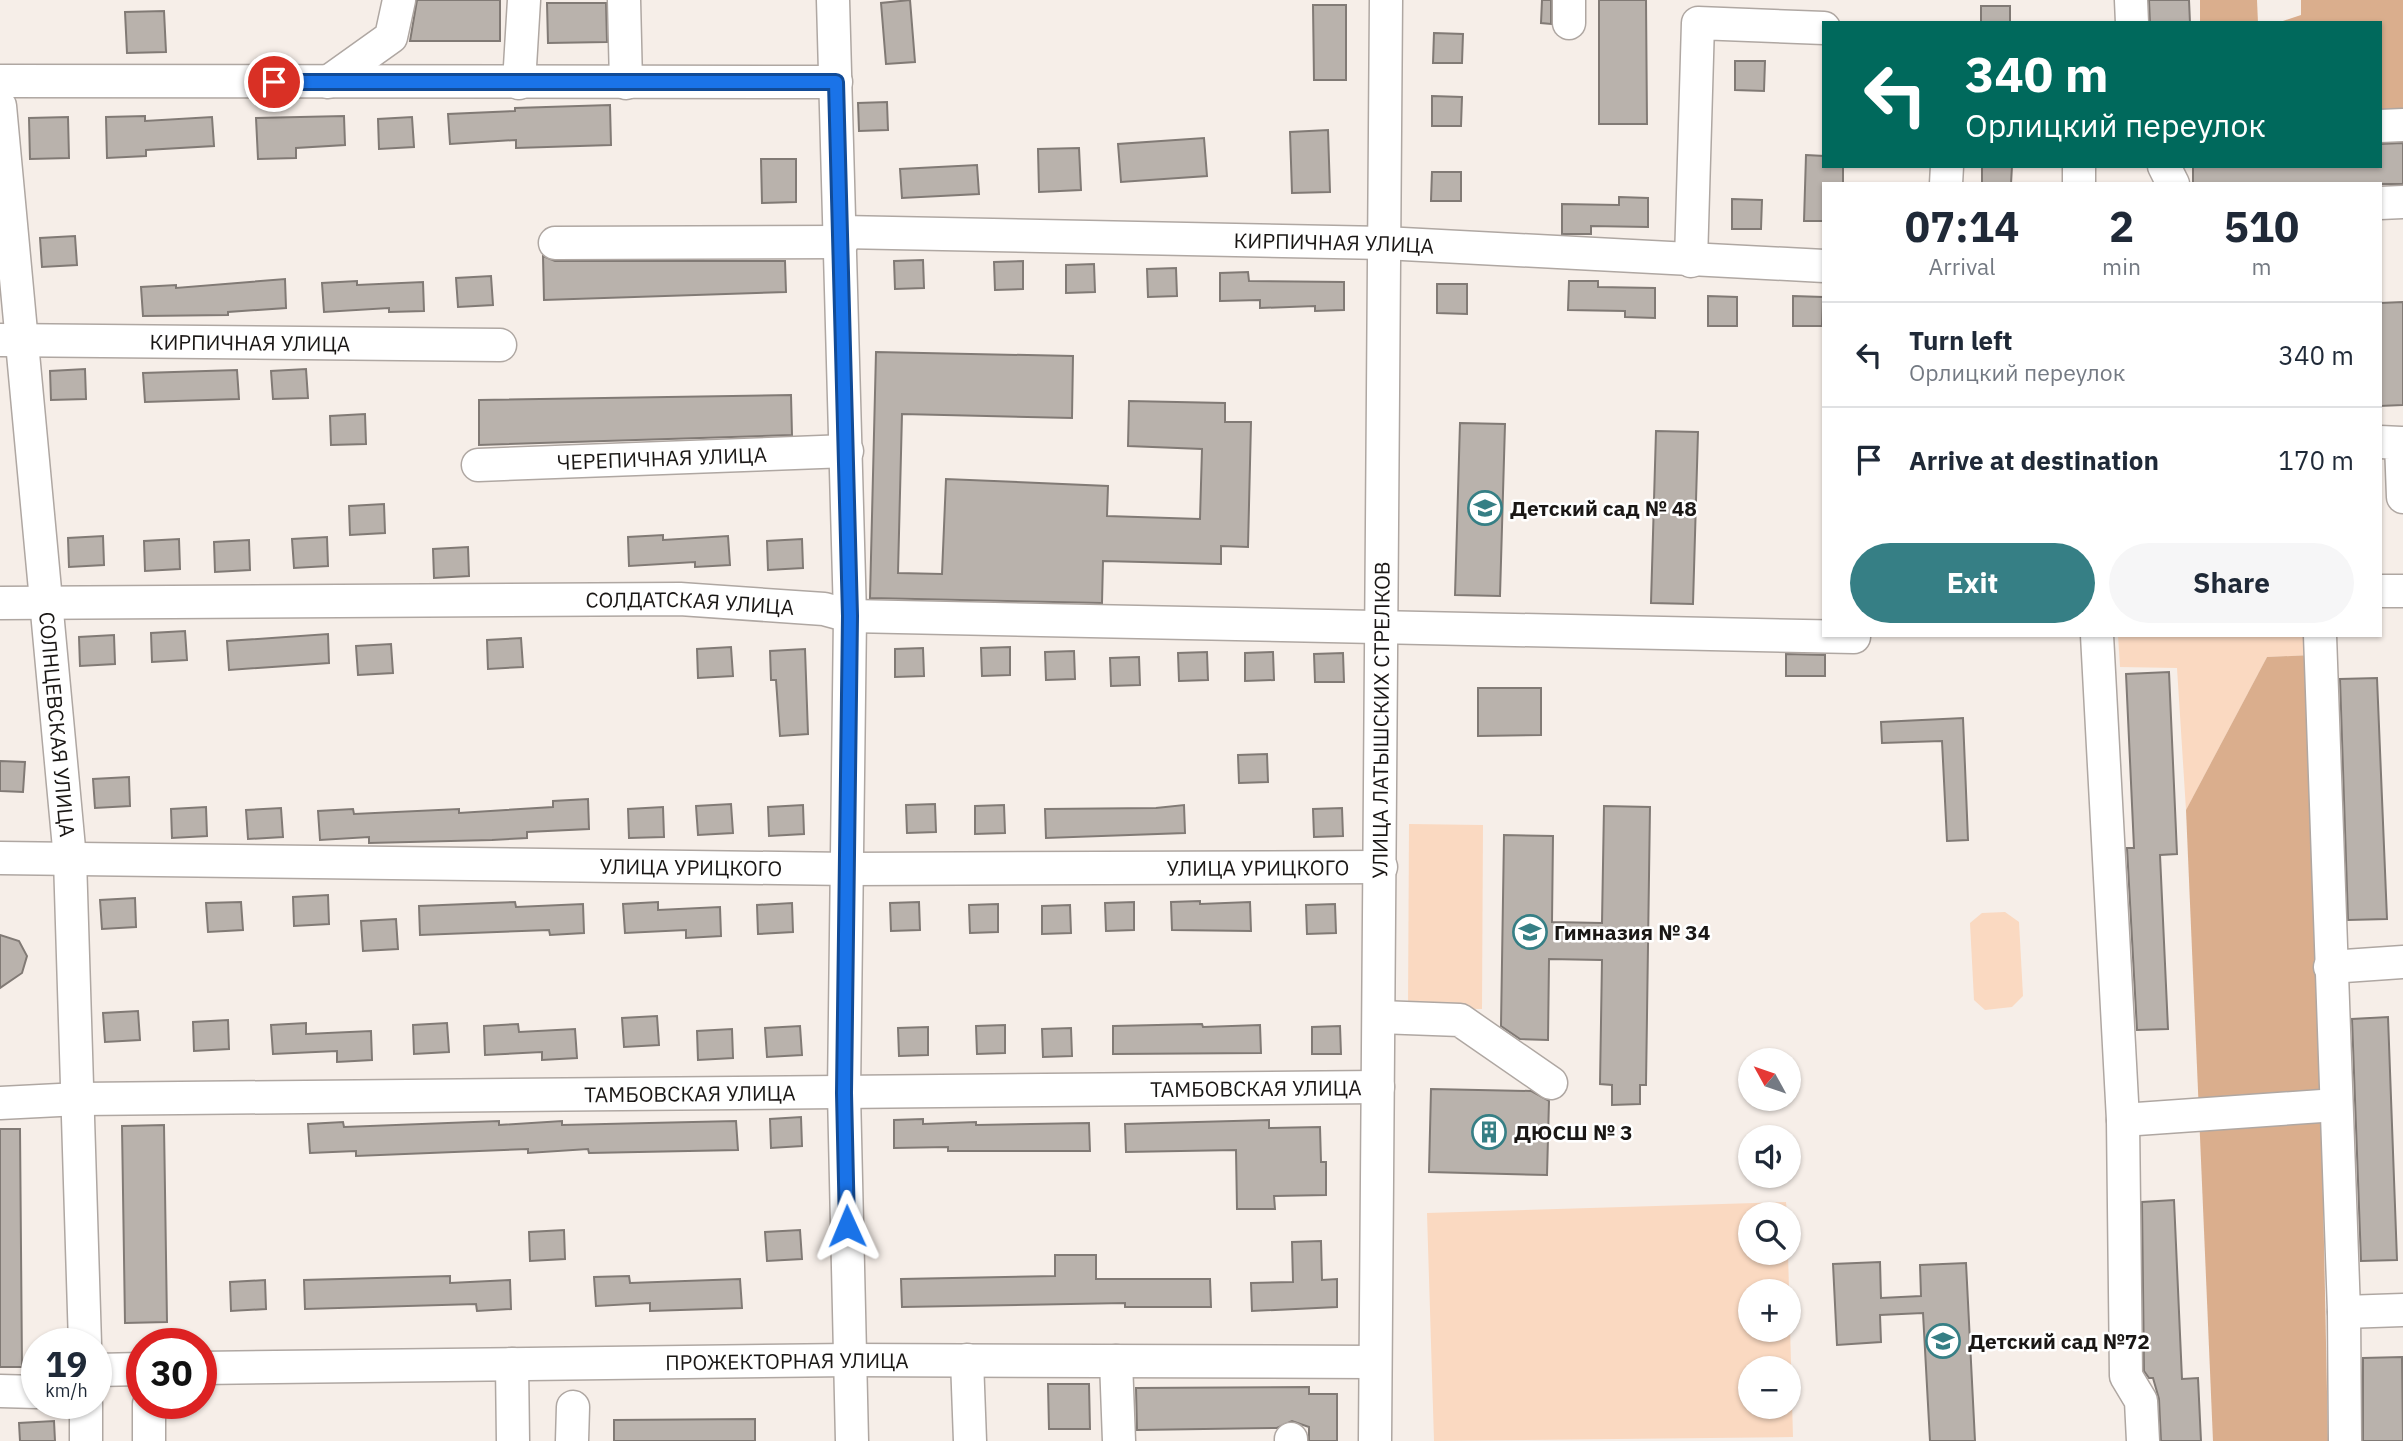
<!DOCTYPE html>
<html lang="en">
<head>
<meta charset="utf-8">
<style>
  :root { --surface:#fff; --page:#f6f6f7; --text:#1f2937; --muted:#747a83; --line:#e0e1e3; --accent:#367f85 }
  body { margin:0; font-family:"IBM Plex Sans",sans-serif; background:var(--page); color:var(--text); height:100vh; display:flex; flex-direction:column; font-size:26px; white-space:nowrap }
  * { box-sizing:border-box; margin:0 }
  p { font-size:23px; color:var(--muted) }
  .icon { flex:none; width:38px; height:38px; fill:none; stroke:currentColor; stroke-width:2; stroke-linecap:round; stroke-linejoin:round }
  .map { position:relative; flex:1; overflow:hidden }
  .panel { position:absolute; left:1822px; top:182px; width:560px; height:455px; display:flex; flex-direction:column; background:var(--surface); border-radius:0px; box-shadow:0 2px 5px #0004 }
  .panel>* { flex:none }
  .hud { position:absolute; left:1822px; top:21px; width:560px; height:147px; border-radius:0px; box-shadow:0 2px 5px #0004; background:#00695c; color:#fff; overflow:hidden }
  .needle { width:46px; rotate:310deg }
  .fabs { position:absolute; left:1738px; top:1048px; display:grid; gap:14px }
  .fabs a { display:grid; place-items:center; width:63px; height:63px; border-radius:50%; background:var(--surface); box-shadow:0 2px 5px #0004; font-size:35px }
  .speed { position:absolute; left:21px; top:1328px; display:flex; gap:14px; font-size:35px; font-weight:700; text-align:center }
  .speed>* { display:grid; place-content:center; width:91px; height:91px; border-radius:50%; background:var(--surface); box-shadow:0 2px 5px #0004; line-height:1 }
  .speed small { font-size:18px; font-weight:400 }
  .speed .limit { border:10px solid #d22; background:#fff; color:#111 }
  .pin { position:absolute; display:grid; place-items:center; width:60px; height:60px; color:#fff; margin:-30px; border:4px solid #fff; border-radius:50%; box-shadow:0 2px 7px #0007 }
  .me { position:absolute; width:77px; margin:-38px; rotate:359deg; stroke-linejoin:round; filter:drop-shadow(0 0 5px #0008) }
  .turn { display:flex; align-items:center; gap:24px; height:147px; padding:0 28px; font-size:32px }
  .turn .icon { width:91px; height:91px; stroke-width:2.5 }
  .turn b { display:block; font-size:49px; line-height:60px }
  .eta { display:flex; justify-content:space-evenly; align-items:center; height:119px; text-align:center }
  .eta b { font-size:42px; font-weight:700; line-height:49px }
  .button { display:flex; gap:14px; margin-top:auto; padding:14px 28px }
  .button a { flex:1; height:80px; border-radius:42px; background:var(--accent); color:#fff; font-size:28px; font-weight:700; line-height:80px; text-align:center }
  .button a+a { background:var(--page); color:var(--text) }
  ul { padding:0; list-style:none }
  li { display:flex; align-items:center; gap:21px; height:105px; padding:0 28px; border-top:2px solid var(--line) }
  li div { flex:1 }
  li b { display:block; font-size:26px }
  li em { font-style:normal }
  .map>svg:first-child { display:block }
</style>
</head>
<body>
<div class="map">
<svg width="2403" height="1441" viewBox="0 0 2403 1441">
  <rect width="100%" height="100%" fill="#f6eee8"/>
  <!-- green -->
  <g fill="#fad9c1" fill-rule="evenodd">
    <polygon points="2118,635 2310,635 2312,655 2267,657 2186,810 2177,668 2120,667"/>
    <polygon points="1409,824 1483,825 1482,1009 1408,1008"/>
    <polygon points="2005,912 2019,922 2023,996 2012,1007 1985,1010 1974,1000 1970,923 1982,913"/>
    <path d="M1786,1202L1787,1214H1750V1253H1788L1793,1437L1434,1441L1427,1213ZM1750,1292H1788V1330H1750ZM1750,1368H1788V1407H1750Z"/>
  </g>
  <!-- forest -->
  <g fill="#daae8d">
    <polygon points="2200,0 2257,0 2258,23 2200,23"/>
    <polygon points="2301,0 2403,0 2403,113 2380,114 2380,23 2277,23 2301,15"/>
    <polygon points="2312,655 2328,1441 2213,1441 2186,810 2267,657"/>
  </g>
  <!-- building -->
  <g fill="#b9b2ac" stroke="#817a75" stroke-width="2">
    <polygon points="417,0 500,0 500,41 410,41"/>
    <polygon points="910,0 915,62 886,64 881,3"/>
    <polygon points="1542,0 1551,0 1551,24 1541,23"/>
    <polygon points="1599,0 1646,0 1647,124 1599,124"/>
    <polygon points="2149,0 2189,0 2190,23 2150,23"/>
    <polygon points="547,3 606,3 607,42 548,43"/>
    <polygon points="1313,5 1346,5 1346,80 1314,80"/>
    <rect x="1981" y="6" width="29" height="17"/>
    <polygon points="164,11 166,52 127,53 125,12"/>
    <polygon points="1434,33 1463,34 1462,63 1433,63"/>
    <polygon points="1735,61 1765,61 1764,91 1735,90"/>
    <polygon points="1432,96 1462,97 1461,126 1432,126"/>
    <polygon points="887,102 888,130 859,131 858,103"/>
    <polygon points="610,105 611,145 516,148 516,140 450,144 448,114 515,111 515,108"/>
    <polygon points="145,116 145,121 212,117 214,146 146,150 146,156 107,158 106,117"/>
    <polygon points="344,116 345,145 296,148 296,158 258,159 256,118"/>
    <polygon points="68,117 69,158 30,159 29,118"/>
    <polygon points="412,117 414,147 379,149 378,119"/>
    <polygon points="1328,130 1330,192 1292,193 1290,132"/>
    <polygon points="1204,138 1207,176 1121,182 1118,144"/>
    <polygon points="2403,143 2403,184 2193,184 2193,166 2380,166 2380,144"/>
    <polygon points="1079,148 1081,190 1039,192 1038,149"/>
    <polygon points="1806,155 1824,156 1824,166 1843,166 1843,184 1824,184 1824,221 1804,221"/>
    <polygon points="761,159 796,159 796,202 762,203"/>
    <polygon points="977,165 979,194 902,198 900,169"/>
    <polygon points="1982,166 2012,166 2011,184 1982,184"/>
    <polygon points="1432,172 1461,172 1461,201 1431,201"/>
    <polygon points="1619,197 1648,198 1648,227 1591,226 1591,234 1562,234 1562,204 1619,205"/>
    <polygon points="1732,199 1762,200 1761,229 1732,229"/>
    <polygon points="75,236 77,265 42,267 40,238"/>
    <polygon points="543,256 555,261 785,261 786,292 544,300"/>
    <polygon points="923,260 924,288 895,289 894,261"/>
    <polygon points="1023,261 1023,289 995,290 994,262"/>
    <polygon points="1094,264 1095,292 1066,293 1066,265"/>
    <polygon points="1176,268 1177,296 1148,297 1147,269"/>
    <polygon points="1248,272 1249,281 1344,282 1344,310 1315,311 1315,306 1260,308 1260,300 1220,301 1220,273"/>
    <polygon points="491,276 493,305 458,307 456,278"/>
    <polygon points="285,279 286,308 228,312 228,315 143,316 141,287 176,285 176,288"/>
    <polygon points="357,281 357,285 423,282 424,311 389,312 389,308 324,312 322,283"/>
    <polygon points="1569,281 1598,281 1598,287 1655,288 1655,318 1625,317 1625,311 1568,310"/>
    <polygon points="1437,284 1467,284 1467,314 1437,313"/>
    <polygon points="1708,296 1737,297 1737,326 1708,326"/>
    <polygon points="1793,296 1823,297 1822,326 1793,326"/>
    <polygon points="2403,302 2403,405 2380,406 2380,303"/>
    <polygon points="876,352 1073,356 1072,418 902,414 898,573 942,574 946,479 1108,486 1107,516 1200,519 1202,449 1128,446 1129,401 1225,403 1225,422 1251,422 1248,547 1221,546 1221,564 1103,561 1102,603 870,598"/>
    <polygon points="85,369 86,399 51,400 50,371"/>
    <polygon points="306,369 308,398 273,399 271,371"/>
    <polygon points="237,370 239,399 145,402 143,373"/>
    <polygon points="791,395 792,435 479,445 479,400"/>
    <polygon points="365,414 366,444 331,445 330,416"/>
    <polygon points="1460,423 1505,424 1500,596 1455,595"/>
    <polygon points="1656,431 1698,432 1693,604 1651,603"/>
    <polygon points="384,504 385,533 350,535 349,506"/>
    <polygon points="663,535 663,540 728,536 730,565 695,567 695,562 629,566 628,537"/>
    <polygon points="103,536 104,565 69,567 68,538"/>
    <polygon points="327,537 328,566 294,568 292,539"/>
    <polygon points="179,539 180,569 145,571 144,541"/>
    <polygon points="802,539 803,568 768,570 767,541"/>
    <polygon points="249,540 250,570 215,572 214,542"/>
    <polygon points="468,547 469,576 434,578 433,549"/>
    <polygon points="185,631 187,660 152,662 151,633"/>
    <polygon points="328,634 329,663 229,670 227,641"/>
    <polygon points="114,635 115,664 80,666 79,637"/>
    <polygon points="521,638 523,667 488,669 487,640"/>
    <polygon points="391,644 393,673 358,675 356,646"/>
    <polygon points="731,647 733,676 698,678 697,649"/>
    <polygon points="1010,647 1010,675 982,676 981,648"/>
    <polygon points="923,648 924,676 895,677 895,649"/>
    <polygon points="805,649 808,734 780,736 776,680 771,680 770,651"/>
    <polygon points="1074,651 1075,679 1046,680 1045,652"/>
    <polygon points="1207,652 1208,680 1179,681 1178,653"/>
    <polygon points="1273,652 1274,680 1245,681 1245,653"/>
    <polygon points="1343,653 1344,682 1315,682 1314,654"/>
    <polygon points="1786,654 1825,655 1825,676 1786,676"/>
    <polygon points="1139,657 1140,685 1111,686 1110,658"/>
    <polygon points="2169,672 2177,854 2160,855 2168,1029 2137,1030 2127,848 2134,848 2126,674"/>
    <polygon points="2377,678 2387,919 2348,920 2340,679"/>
    <polygon points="1478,688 1541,688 1541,735 1478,736"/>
    <polygon points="1963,718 1968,840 1947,841 1942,741 1882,743 1881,722"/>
    <polygon points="1267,754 1268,782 1239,783 1238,755"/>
    <polygon points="0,761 25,762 23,792 0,791"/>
    <polygon points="129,777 130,806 95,808 93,779"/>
    <polygon points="588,799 589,829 527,832 527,838 492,840 369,843 369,837 320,840 318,811 353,809 354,814 459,809 459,813 553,807 553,801"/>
    <polygon points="731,804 733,833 698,835 696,806"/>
    <polygon points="935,804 936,832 907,833 906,805"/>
    <polygon points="803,805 804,834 769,836 768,807"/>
    <polygon points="1004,805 1005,833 975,834 975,806"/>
    <polygon points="1184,805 1185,833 1046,838 1045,809 1156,808"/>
    <polygon points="1604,806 1650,807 1646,1085 1640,1085 1640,1104 1612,1105 1612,1085 1600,1084 1602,960 1549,959 1548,1040 1520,1039 1501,1026 1504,835 1553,836 1552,922 1602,923"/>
    <polygon points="206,807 207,836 172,838 171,809"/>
    <polygon points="663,807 664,837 629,838 628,809"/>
    <polygon points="281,808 283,837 248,839 246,810"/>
    <polygon points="1342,808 1343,836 1314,837 1313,809"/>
    <polygon points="328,895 329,924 294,926 293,897"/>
    <polygon points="135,898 136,927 102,929 100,900"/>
    <polygon points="1200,901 1200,904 1250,902 1251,931 1172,930 1171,902"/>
    <polygon points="241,902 243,930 208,932 206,903"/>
    <polygon points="515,902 516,907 583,904 584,933 550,935 549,930 420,935 419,906"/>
    <polygon points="658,902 658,910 720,907 721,936 686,938 686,930 625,933 623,904"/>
    <polygon points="919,902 920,930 891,931 890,903"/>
    <polygon points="1134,902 1134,930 1106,931 1105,903"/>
    <polygon points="792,903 793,932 758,934 757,905"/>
    <polygon points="998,904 998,932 970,933 969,905"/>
    <polygon points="1335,904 1336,933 1307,934 1306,905"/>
    <polygon points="1070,905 1071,933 1042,934 1042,906"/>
    <polygon points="396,919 398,949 363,951 361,921"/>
    <polygon points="0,935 19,941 27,956 22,973 0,988"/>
    <polygon points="138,1011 140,1040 105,1042 103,1013"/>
    <polygon points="657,1016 659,1045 624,1047 622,1018"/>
    <polygon points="2388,1017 2397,1260 2361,1261 2352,1019"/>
    <polygon points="228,1020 229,1049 194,1051 193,1022"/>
    <polygon points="306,1023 306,1034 371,1031 372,1060 337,1062 337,1051 273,1054 271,1025"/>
    <polygon points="447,1023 449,1052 414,1054 413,1025"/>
    <polygon points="518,1024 519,1032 575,1029 577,1058 542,1060 542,1052 485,1055 484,1026"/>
    <polygon points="1202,1024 1203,1027 1260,1025 1261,1053 1113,1054 1113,1026"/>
    <polygon points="1005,1025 1005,1053 977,1054 976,1026"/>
    <polygon points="800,1026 802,1055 767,1057 765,1028"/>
    <polygon points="1340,1026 1341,1054 1312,1054 1312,1027"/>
    <polygon points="928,1027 928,1055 899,1056 898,1028"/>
    <polygon points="1071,1028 1072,1056 1043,1057 1042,1029"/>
    <polygon points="732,1029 733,1058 698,1060 697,1031"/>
    <polygon points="1431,1089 1531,1091 1549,1101 1547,1175 1429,1172"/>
    <polygon points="801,1117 802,1146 771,1148 770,1119"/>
    <polygon points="923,1119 923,1124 976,1122 976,1125 1089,1123 1090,1151 948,1151 948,1147 894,1148 894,1120"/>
    <polygon points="1269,1120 1269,1128 1320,1127 1321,1162 1326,1162 1326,1195 1274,1196 1275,1209 1237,1209 1236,1150 1126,1152 1125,1124"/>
    <polygon points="499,1121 499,1125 562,1121 562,1125 736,1121 738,1150 589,1153 588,1149 528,1153 528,1149 356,1156 356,1151 310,1153 308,1124 343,1122 344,1127"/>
    <polygon points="164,1125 167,1322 125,1323 122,1126"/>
    <polygon points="0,1129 20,1129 22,1367 0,1367"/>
    <polygon points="2174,1200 2182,1379 2198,1378 2201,1441 2161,1441 2159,1399 2153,1378 2149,1378 2144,1371 2142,1202"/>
    <polygon points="564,1230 565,1259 530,1261 529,1232"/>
    <polygon points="800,1230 802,1259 767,1261 765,1232"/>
    <polygon points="1321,1241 1322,1280 1337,1279 1337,1307 1252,1311 1251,1283 1293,1282 1292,1242"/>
    <polygon points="1055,1255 1096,1255 1096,1279 1210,1279 1211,1307 1125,1307 1125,1303 902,1307 901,1279 1055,1276"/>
    <polygon points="1880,1262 1881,1298 1921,1296 1920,1265 1966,1263 1975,1441 1930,1441 1923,1313 1880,1315 1881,1342 1837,1345 1833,1264"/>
    <polygon points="450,1276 450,1283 510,1280 511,1309 477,1311 476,1304 305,1309 304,1280"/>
    <polygon points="629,1276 630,1283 740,1279 742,1308 650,1311 650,1303 596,1306 594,1277"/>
    <polygon points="265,1280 266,1309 231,1311 230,1282"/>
    <polygon points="2402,1357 2403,1441 2363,1441 2363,1358"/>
    <polygon points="1048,1384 1089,1384 1090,1429 1049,1429"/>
    <polygon points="1309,1387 1309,1394 1337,1394 1337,1441 1309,1441 1309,1427 1292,1421 1277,1428 1137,1430 1136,1388"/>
    <polygon points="755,1419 755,1441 614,1441 614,1420"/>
    <polygon points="54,1421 55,1441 20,1441 19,1423"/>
  </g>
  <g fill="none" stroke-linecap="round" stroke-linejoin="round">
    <!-- minor casing -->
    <g stroke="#afa7a2" stroke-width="35">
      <g id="minor">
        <polyline points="624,0 626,83"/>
        <polyline points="833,0 850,616 844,1093 852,1441"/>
        <polyline points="2131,0 2132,23"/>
        <polyline points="1569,23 1569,0"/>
        <polyline points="0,81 836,82"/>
        <polyline points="328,82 391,37 399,0"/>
        <polyline points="519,83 524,0"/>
        <path id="s1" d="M0,106L70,859L85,1344"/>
        <polyline points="2380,126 2403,125"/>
        <polyline points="2164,166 2173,184"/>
        <polyline points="1946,184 1947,166"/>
        <polyline points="2079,184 2079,166"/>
        <polyline points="2380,203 2403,202"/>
        <path id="s2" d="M842,232L1384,243L1824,266"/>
        <polyline points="555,243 842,242"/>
        <polyline points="1691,261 1698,23 1824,28"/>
        <path id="s3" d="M0,340L500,345"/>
        <polyline points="2380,442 2401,443 2403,497"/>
        <path id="s4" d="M478,465L847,451"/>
        <polyline points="2380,591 2403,591"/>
        <path id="s5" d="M0,603L680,599L824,609L850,616L1854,637"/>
        <polyline points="2097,635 2123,1120 2126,1376 2141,1401 2143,1441"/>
        <polyline points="2320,635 2344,1312 2345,1441"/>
        <path id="s6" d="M0,858L849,869L1381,867"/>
        <polyline points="2330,967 2403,962"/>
        <polyline points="1379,1017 1460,1020 1551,1083"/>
        <path id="s7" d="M0,1103L79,1099L1378,1087"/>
        <polyline points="2123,1120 2336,1105"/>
        <polyline points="2344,1312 2403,1310"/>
        <polyline points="967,1360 970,1441"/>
        <polyline points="1116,1361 1119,1441"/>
        <polyline points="512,1364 513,1441"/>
        <path id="s8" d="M201,1368L850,1360L1373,1362"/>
        <polyline points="96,1370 142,1369"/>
        <polyline points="0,1391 37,1392"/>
        <polyline points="1291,1439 1291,1441"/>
        <polyline points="86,1441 86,1404"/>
        <polyline points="149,1441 149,1404"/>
        <polyline points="572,1441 573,1407"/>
        <path id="s9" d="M1375,1441L1386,0"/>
      </g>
    </g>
    <!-- minor -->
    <use href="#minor" stroke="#fff" stroke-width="32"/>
  </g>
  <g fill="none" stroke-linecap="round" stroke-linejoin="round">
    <!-- route casing -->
    <g stroke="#114b97" stroke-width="18">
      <polyline id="route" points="274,82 836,82 850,616 844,1093 847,1226"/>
    </g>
    <!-- route -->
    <use href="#route" stroke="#1a73e8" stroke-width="12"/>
  </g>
  <!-- icons -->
  <defs>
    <g id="school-ring" transform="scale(1.75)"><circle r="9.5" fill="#fff" stroke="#367f85" stroke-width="1.5"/><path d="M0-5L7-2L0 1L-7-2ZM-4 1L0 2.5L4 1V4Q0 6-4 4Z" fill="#367f85"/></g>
    <g id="building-ring" transform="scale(1.75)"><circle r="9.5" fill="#fff" stroke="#367f85" stroke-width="1.5"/><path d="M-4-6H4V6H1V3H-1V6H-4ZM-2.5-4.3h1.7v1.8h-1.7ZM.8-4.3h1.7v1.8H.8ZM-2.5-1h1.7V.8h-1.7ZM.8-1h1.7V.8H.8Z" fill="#367f85"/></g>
  </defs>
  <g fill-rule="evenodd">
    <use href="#school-ring" x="1485" y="508"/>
    <use href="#school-ring" x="1530" y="932"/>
    <use href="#building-ring" x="1489" y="1132"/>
    <use href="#school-ring" x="1943" y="1341"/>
  </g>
  <g text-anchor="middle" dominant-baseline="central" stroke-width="5" stroke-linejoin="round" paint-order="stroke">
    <!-- street labels -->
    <g font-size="21" fill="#1a1715" stroke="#fff">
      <text stroke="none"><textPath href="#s2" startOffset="492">КИРПИЧНАЯ УЛИЦА</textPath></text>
      <text stroke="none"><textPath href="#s3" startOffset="250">КИРПИЧНАЯ УЛИЦА</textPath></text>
      <text stroke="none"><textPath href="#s4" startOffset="184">ЧЕРЕПИЧНАЯ УЛИЦА</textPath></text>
      <text stroke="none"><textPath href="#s5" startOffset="690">СОЛДАТСКАЯ УЛИЦА</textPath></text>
      <text stroke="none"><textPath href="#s9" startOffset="721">УЛИЦА ЛАТЫШСКИХ СТРЕЛКОВ</textPath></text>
      <text stroke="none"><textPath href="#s1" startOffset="621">СОЛНЦЕВСКАЯ УЛИЦА</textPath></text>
      <text stroke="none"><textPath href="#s6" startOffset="691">УЛИЦА УРИЦКОГО</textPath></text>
      <text stroke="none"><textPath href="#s6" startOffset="1258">УЛИЦА УРИЦКОГО</textPath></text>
      <text stroke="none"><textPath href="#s7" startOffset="1256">ТАМБОВСКАЯ УЛИЦА</textPath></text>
      <text stroke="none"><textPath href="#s7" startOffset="690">ТАМБОВСКАЯ УЛИЦА</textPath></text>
      <text stroke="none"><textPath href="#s8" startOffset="586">ПРОЖЕКТОРНАЯ УЛИЦА</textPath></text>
    </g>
    <!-- poi labels -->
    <g font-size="21" font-weight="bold" fill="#1a1715" stroke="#fff" text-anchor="start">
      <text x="1510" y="508">Детский сад № 48</text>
      <text x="1554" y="932">Гимназия № 34</text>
      <text x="1514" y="1132">ДЮСШ № 3</text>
      <text x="1968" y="1341">Детский сад №72</text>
    </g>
  </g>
</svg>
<div class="fabs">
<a><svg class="needle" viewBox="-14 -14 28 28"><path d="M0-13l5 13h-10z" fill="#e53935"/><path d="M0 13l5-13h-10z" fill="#747a83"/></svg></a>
<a><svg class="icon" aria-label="sound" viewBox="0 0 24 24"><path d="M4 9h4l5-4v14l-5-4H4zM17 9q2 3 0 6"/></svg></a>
<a><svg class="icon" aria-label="search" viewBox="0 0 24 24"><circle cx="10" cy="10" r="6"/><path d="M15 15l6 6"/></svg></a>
<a>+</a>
<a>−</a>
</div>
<div class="speed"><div>19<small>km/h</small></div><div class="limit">30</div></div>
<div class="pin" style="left:274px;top:82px;background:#d93025"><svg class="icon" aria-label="arrive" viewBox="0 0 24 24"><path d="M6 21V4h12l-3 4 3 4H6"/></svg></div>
<svg class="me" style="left:847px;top:1226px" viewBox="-20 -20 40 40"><path d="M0-17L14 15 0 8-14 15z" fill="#1a73e8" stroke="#fff" stroke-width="4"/></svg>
<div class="hud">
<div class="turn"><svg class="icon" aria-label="left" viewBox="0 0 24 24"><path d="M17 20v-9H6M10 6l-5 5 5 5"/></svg><div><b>340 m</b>Орлицкий переулок</div></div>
</div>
<section class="panel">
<div class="eta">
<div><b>07:14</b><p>Arrival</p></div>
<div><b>2</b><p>min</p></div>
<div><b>510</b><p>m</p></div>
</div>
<ul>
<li><svg class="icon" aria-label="left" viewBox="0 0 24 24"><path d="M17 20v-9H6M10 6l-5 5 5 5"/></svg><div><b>Turn left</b><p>Орлицкий переулок</p></div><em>340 m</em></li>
<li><svg class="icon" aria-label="arrive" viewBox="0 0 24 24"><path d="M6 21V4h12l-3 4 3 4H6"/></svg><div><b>Arrive at destination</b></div><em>170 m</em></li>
</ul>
<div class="button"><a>Exit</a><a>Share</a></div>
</section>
</div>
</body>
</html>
